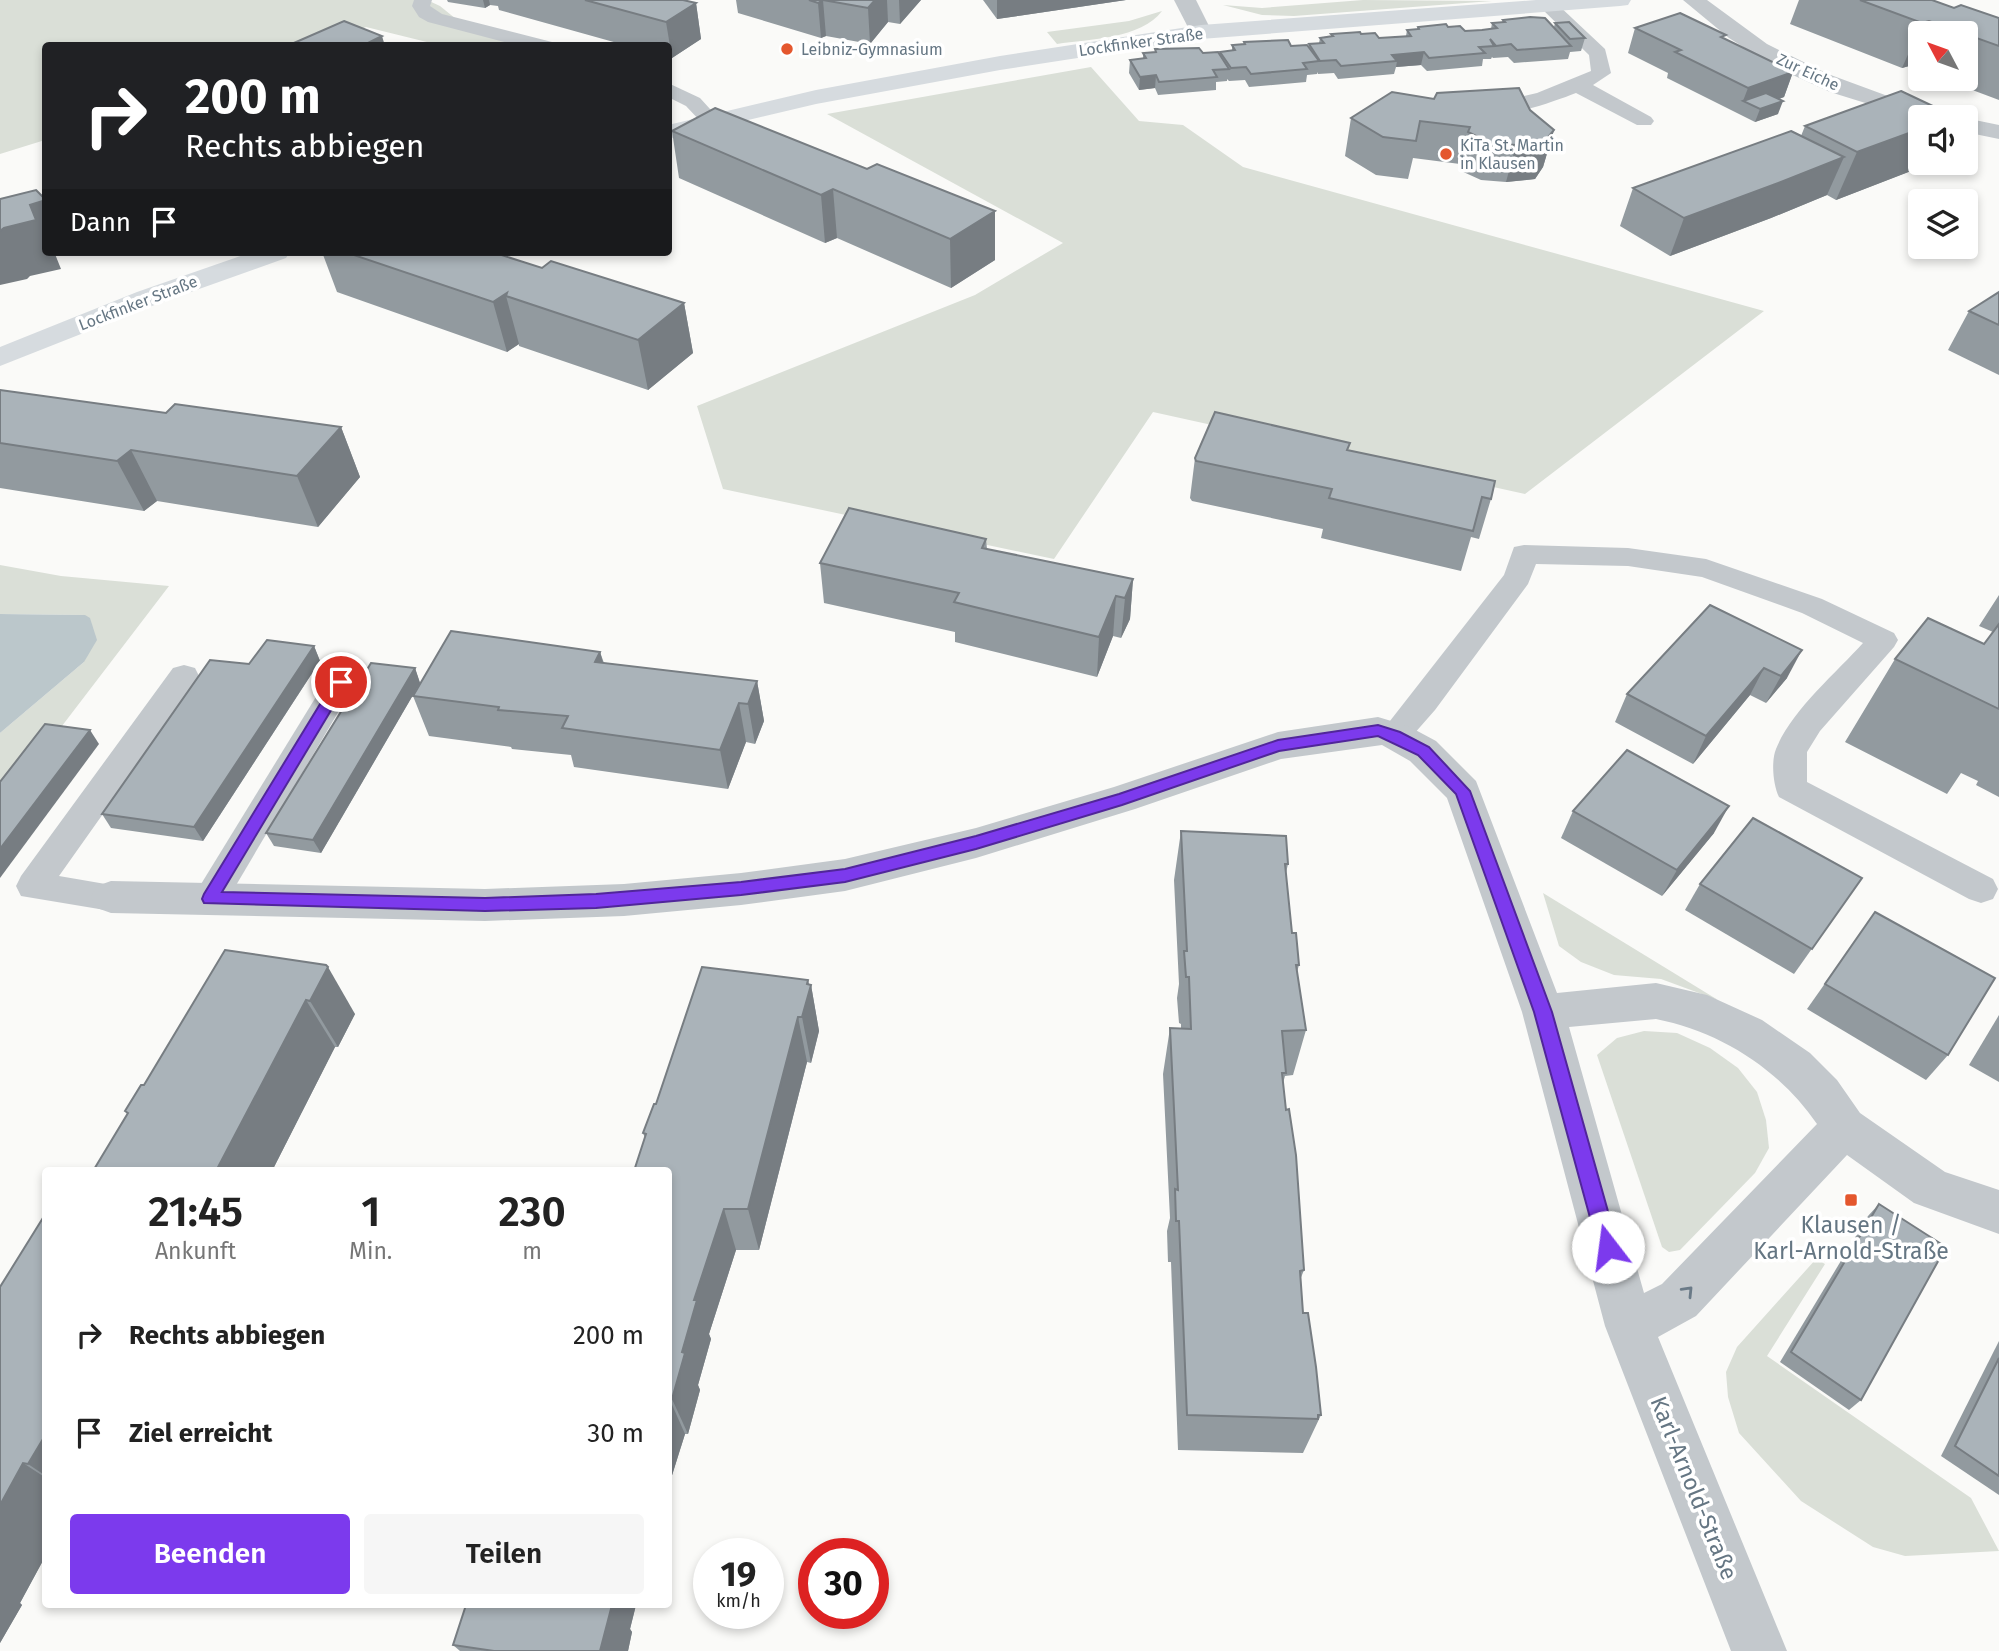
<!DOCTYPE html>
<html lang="de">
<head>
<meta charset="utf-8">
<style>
  :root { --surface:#fff; --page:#f6f6f6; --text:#222; --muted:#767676; --accent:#7c3aed }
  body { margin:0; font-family:"Fira Sans",sans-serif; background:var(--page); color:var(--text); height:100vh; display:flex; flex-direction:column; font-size:26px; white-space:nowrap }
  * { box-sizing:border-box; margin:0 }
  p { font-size:23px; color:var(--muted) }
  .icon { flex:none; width:38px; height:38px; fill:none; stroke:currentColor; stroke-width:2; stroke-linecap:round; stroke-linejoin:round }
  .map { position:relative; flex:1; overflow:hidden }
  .sheet { position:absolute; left:42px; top:1167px; width:630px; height:441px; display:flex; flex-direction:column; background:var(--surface); border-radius:7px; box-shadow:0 4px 10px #0003 }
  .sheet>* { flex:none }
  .hud { position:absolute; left:42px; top:42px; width:630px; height:214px; border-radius:7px; box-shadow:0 4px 10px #0003; background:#202124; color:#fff; overflow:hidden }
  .needle { width:46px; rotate:311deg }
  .controls { position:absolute; left:1908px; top:21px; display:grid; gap:14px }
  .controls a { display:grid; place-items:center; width:70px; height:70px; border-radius:7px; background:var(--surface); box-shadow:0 4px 10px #0003; font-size:35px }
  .speed { position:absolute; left:693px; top:1538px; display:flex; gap:14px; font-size:35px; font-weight:700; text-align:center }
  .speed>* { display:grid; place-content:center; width:91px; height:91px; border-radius:50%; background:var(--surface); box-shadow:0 4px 10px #0003; line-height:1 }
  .speed small { font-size:18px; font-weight:400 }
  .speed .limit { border:10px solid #d22; background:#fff; color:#111 }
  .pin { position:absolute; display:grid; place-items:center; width:60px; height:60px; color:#fff; margin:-30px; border:4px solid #fff; border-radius:50%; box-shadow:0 2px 7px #0007 }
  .me { position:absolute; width:77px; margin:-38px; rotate:345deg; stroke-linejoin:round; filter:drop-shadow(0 0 5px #0008) }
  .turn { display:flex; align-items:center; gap:24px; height:147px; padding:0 28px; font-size:32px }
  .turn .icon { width:91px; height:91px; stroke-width:2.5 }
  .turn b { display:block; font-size:49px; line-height:60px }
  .then { display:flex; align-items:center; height:66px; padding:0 28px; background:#0003; gap:14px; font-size:26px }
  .eta { display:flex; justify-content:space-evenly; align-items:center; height:119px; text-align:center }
  .eta b { font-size:42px; font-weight:600; line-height:49px }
  .cta { display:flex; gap:14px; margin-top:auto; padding:14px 28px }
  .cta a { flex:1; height:80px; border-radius:7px; background:var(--accent); color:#fff; font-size:28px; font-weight:600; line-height:80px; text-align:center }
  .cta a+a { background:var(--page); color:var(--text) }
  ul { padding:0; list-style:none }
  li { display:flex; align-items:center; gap:21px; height:98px; padding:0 28px }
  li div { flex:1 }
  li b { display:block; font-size:26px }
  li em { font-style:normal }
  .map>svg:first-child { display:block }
</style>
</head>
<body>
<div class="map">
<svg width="1999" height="1651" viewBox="0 0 1999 1651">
  <rect width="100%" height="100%" fill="#fafaf8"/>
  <!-- green -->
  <g fill="#dadfd7">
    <polygon points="0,0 427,0 440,6 456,19 561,45 439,45 366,27 325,45 46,46 45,140 0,154"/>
    <polygon points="1363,0 1492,1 1294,16 1262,15 1223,5 1262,8"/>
    <path d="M1162,11C1141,39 1089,39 1057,44L1047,32L1129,21Z"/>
    <polygon points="1091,67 1139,121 1183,125 1243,167 1764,311 1525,494 1153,412 1054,559 723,489 697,406 975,295 1063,243 827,114"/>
    <polygon points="0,565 61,576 169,586 0,807 0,733 84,662 85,615 0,614"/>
    <polygon points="1543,893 1718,1000 1661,979 1614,975 1581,962 1559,946"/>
    <polygon points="1644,1031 1677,1033 1710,1048 1738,1068 1757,1092 1766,1120 1769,1148 1755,1173 1680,1250 1669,1252 1662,1247 1597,1055 1617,1038"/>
    <polygon points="1816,1259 1825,1264 1767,1356 1971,1498 1999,1551 1905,1556 1873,1547 1801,1501 1739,1433 1728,1397 1726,1372 1737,1347"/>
  </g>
  <!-- water -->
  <polygon fill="#bbc7cb" points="0,614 85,615 90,618 97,640 84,662 0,733"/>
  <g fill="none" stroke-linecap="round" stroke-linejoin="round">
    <!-- lane -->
    <g fill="#c3c8cc" fill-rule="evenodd">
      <polygon points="414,0 432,0 430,6 442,14 552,42 554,46 520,46 428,22 419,17 412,6"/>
      <path d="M1549,1L1556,3L1605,49L1611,73L1593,85L1651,117L1654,121L1651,125H1637L1576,93C1553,102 1499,121 1475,115L1472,111L1475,107L1537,93L1591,71L1589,55L1540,7Z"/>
      <polygon points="668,83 700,98 720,120 717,124 703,124 686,106 668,97"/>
      <path d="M1524,545L1628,548L1706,559L1822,599L1894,633L1898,640L1894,647L1820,731L1807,752V782L1993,879L1998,889L1993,899L1981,903L1969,899L1779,797C1773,785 1771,761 1776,749C1791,711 1836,673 1863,643L1802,613L1702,577L1628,566L1536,564L1528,584L1435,710L1406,743L1395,747L1384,743L1379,735L1504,575L1514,547Z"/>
      <polygon points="184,665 195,668 199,676 195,684 59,876 123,887 128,897 123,907 111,911 21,896 16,886 21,876 173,668"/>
      <polygon points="341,671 352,674 356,682 222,909 210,913 198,909 193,899 198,889 330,674"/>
    </g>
    <!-- street -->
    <g fill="#c3c8cc" fill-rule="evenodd">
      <polygon points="1174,0 1196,0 1212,32 1209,37 1193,37"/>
      <polygon points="1683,0 1707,0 1767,44 1828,74 1885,95 1944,112 1948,117 1920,117 1920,120 1830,92 1775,67 1729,38"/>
      <polygon points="1965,118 1999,125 1999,139 1965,132"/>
      <path d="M1378,717L1408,726L1436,741L1476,781L1557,993L1656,983L1707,995L1762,1020L1810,1053L1837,1080L1860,1113L1945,1172L1999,1190V1234L1914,1203L1847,1155L1696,1316L1658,1337L1787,1651H1731L1605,1326L1522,1012L1447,798L1410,761L1382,745L1281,759L1135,809L976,858L845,891L741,905L624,916L485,921L111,913L97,908L91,897L97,886L111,881L485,889L624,884L741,873L845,859L976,828L1114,787L1278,732ZM1656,1019C1721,1032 1779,1069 1817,1124L1662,1284L1644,1293L1569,1027Z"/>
    </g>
    <!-- secondary -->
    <g fill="#d6dbdf" fill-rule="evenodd">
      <polygon points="1536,0 1631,0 1628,5 1620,6 1201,39 1000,70 816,104 668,139 668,125 816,90 1000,56 1201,25"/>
      <polygon points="252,252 290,252 286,258 157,304 0,366 0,347 137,292"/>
    </g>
  </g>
  <!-- wall -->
  <g fill="#929a9f">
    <polygon points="447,0 683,0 696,3 701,39 672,58 668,57 668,46 628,46 499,10 498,6 490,5 485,8 448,2"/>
    <polygon points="736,0 921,0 900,24 888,22 870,44 826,36 821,38 738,13"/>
    <polygon points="983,0 1126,0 997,19"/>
    <polygon points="1799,0 1932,0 1954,8 1999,18 1999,100 1943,79 1965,79 1965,33 1920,33 1920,70 1909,66 1902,68 1790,24"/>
    <polygon points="1503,20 1554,27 1555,23 1585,38 1581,51 1570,52 1568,59 1514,63 1508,57 1493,58 1492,57 1491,59 1483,59 1482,66 1427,71 1421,65 1396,67 1394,74 1338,79 1334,73 1318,74 1317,72 1317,74 1307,75 1306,82 1249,87 1245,80 1229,81 1227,79 1227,81 1216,82 1216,90 1158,95 1155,88 1139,90 1129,73 1130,60 1143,59 1143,53 1155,52 1155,49 1220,54 1220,52 1232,51 1232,45 1244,44 1244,42 1308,47 1309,44 1319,43 1320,38 1331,37 1331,34 1361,34 1379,38 1406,36 1407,30 1417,29 1418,27 1448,27 1465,31 1491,29 1492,23 1502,22"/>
    <polygon points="1635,28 1725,39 1793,72 1784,97 1779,99 1778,114 1755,122 1667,78 1668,73 1628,53"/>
    <polygon points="1901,91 1954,116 1953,117 1920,117 1920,163 1931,163 1836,200 1827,195 1771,218 1670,256 1620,226 1633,188 1791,131 1801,136 1805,126"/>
    <polygon points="1434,99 1530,110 1554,130 1543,167 1535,179 1506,182 1481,180 1459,170 1460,164 1413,158 1408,179 1376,175 1345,156 1351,118"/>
    <polygon points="672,131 867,169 995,211 995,260 951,288 837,238 825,243 679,178"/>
    <polygon points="322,252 492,252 542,268 684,303 693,353 648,390 519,346 519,344 507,352 337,292"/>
    <polygon points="1999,292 1999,375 1948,350 1969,311"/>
    <polygon points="0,390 166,413 341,427 360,477 318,527 157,501 144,511 0,488"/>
    <polygon points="1348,451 1491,499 1479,539 1471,537 1461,571 1321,538 1323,529 1192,501 1190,498 1195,458"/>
    <polygon points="986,539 987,549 1133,579 1130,619 1121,638 1113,636 1097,677 955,642 955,632 824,603 820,563"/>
    <polygon points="1999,595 1999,797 1976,785 1978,781 1961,773 1947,794 1845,742 1895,659 1984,644 1993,632 1979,626"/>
    <polygon points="1710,605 1787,678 1766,703 1750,695 1693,764 1615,722 1627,694"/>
    <polygon points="314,646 320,661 203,841 111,828 102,814 249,664"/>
    <polygon points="600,652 604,663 757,681 764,721 755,744 746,742 728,789 574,767 571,755 512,749 511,747 429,736 413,696"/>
    <polygon points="415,668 420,683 321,853 274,846 266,833"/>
    <polygon points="1573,811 1714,833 1662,896 1561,838"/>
    <polygon points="1181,831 1288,864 1286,873 1292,933 1299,965 1297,972 1306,1030 1293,1075 1285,1076 1283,1083 1304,1270 1300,1280 1303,1313 1321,1415 1303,1453 1178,1450 1171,1262 1168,1262 1167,1231 1170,1218 1163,1074 1170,1028 1181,1028 1181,1024 1179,1023 1177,998 1179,984 1174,880"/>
    <polygon points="1862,878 1794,974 1685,910 1700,884"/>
    <polygon points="1857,938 1948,1055 1926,1080 1807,1009"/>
    <polygon points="225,950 355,1014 338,1047 335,1047 272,1171 93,1171 127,1114 125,1111 144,1085"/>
    <polygon points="809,984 811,985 819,1031 811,1063 807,1062 759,1250 736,1250 709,1334 711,1339 698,1385 700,1390 688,1434 685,1434 668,1488 668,1171 645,1138 643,1133 656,1104"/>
    <polygon points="1999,1015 1999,1082 1969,1065"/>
    <polygon points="1879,1204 1861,1400 1849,1410 1780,1362 1868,1216"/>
    <polygon points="46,1213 46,1555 20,1603 22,1605 0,1643"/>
    <polygon points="1999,1341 1999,1495 1941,1456"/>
    <polygon points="466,1605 636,1605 630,1629 632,1632 628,1651 460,1651 453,1645"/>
  </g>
  <!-- shaded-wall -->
  <g fill="#777d82">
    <polygon points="483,0 489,0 490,5 485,8"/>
    <polygon points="823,0 826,36 821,38 818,3"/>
    <polygon points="875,0 887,0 888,22 870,44 868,8"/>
    <polygon points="899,0 921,0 900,24"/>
    <polygon points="997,0 1126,0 997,19"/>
    <polygon points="696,3 701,39 672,58 666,22"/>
    <polygon points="1929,21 1923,33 1920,33 1920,41 1909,66 1902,68 1922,23"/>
    <polygon points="382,36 385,46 362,46"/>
    <polygon points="1424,52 1421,65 1396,67 1397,61 1392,55"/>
    <polygon points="1793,72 1784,97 1756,107 1743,101 1748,88"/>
    <polygon points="1156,75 1155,88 1139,90 1140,77"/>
    <polygon points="1783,101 1778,114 1755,122 1760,109"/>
    <polygon points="1920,129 1920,163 1932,163 1836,200 1857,152"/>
    <polygon points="1554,130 1543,167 1535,179 1506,182 1516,145"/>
    <polygon points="1844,157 1827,195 1771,218 1670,256 1684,218"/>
    <polygon points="833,189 837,238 825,243 821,195"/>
    <polygon points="46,200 46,252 60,252 55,254 61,269 30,276 27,279 0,285 0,231 30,205"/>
    <polygon points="995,211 995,260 951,288 950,239"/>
    <polygon points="507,293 506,296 519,344 507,352 493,302"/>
    <polygon points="684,303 693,353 648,390 638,340"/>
    <polygon points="341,427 360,477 318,527 297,476"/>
    <polygon points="131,450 157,501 144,511 117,461"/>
    <polygon points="1133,579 1130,619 1121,638 1125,598"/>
    <polygon points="1116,596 1113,636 1097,677 1099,637"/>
    <polygon points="314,646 320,661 203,841 194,827"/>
    <polygon points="1802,650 1787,678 1766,703 1781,676"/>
    <polygon points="600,652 611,691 595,662"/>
    <polygon points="415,668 420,683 321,853 313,840"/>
    <polygon points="1764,668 1750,695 1693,764 1706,736"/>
    <polygon points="757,681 764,721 755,744 748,704"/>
    <polygon points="739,703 746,742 728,789 720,750"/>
    <polygon points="90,730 99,744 0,878 0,849"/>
    <polygon points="1729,806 1714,833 1662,896 1677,870"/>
    <polygon points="328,967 355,1014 338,1047 310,1001"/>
    <polygon points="808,980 810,989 811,985 819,1031 811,1063 802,1017"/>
    <polygon points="306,1000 335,1047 272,1171 216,1171"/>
    <polygon points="798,1017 807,1062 759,1250 748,1209"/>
    <polygon points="724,1209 736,1250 709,1334 711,1339 698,1385 700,1390 688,1434 672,1399 694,1300"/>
    <polygon points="669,1398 685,1434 668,1488"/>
    <polygon points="46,1434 46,1476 28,1464"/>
    <polygon points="23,1463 46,1478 46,1555 20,1603 22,1605 0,1643 0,1505"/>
    <polygon points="609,1605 636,1605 630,1629 632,1632 628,1651 600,1651"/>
  </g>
  <!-- building -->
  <g fill="#aab3b9" stroke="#777d82" stroke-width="2">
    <polygon points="585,0 683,0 696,3 666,22"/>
    <polygon points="809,0 823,0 818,3"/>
    <polygon points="823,0 875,0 868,8"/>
    <polygon points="1860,0 1932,0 1954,8 1961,5 1999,18 1999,46 1929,21 1922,23"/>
    <polygon points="1680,13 1726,35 1721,37 1793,72 1748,88 1675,52 1681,50 1635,28"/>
    <polygon points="1530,17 1545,18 1571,46 1517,50 1511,44 1496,46 1490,39 1494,46 1479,47 1485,53 1429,58 1424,52 1392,55 1397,61 1341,66 1336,60 1320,61 1309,44 1324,43 1320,38 1333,36 1331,34 1360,32 1361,34 1375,33 1379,38 1411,36 1407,30 1419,29 1418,27 1446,24 1448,27 1460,26 1465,31 1482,30 1497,28 1492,23 1505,22 1503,20"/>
    <polygon points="344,21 382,36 362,46 287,46"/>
    <polygon points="1569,22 1585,38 1570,39 1555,23"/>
    <polygon points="1288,40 1291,46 1307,45 1319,61 1303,63 1307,69 1251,74 1246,67 1231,68 1220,52 1235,50 1232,45 1245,44 1244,42"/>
    <polygon points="1199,48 1203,53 1218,52 1229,69 1213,70 1217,77 1159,82 1156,75 1140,77 1130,60 1146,58 1143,53 1156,52 1155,49"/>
    <polygon points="1519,88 1530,110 1554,130 1545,141 1516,145 1490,143 1468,132 1470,127 1420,121 1416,141 1383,137 1351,118 1392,92 1434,99 1437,93"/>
    <polygon points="1901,91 1954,116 1950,117 1920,117 1920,129 1857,152 1805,126"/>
    <polygon points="1766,93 1783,101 1760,109 1743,101"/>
    <polygon points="715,108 867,169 877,164 995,211 950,239 833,189 821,195 672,131"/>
    <polygon points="1791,131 1844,157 1786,180 1684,218 1633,188"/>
    <polygon points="36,190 46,200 30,205 36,220 4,228 0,231 0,199"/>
    <polygon points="345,252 492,252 542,268 551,261 684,303 638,340 506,296 507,293 493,302"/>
    <polygon points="1999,292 1999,325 1969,311"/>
    <polygon points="0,390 166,413 175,404 341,427 297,476 131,450 117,461 0,443"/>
    <polygon points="1215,412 1350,443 1347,450 1495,481 1491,499 1482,497 1473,531 1329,498 1332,489 1196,461 1195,458"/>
    <polygon points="849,508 986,539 982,548 1133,579 1125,598 1116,596 1099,637 954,602 959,593 820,563"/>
    <polygon points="1710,605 1802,650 1781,676 1764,668 1706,736 1627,694"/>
    <polygon points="1928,618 1984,644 1999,624 1999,709 1895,659"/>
    <polygon points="451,631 600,652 595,662 757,681 748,704 739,703 720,750 562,728 568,716 498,710 499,707 413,696"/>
    <polygon points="267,640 314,646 194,827 102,814 210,660 249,664"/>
    <polygon points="371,663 415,668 313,840 266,833"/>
    <polygon points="45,724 90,730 0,849 0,782"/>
    <polygon points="1627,750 1729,806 1677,870 1573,811"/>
    <polygon points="1753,818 1862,878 1812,949 1700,884"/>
    <polygon points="1181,831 1286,836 1288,864 1285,864 1292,933 1296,933 1299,965 1296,965 1306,1030 1282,1031 1286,1073 1282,1073 1286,1110 1289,1109 1296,1155 1304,1270 1300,1271 1303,1313 1308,1313 1316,1367 1321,1415 1318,1415 1318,1419 1187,1415 1179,1221 1176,1221 1175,1189 1178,1190 1170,1028 1191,1029 1189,977 1186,977 1184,951 1187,951"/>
    <polygon points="1875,912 1995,978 1948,1055 1825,984"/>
    <polygon points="225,950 326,965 328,967 310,1001 306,1000 216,1171 93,1171 128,1113 125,1111 141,1085 144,1085"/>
    <polygon points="702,967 808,980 807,984 811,985 802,1017 798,1017 748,1209 724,1209 694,1300 697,1300 682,1352 685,1353 672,1399 668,1398 668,1171 634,1171 646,1134 643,1133 654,1104 656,1104"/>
    <polygon points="1879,1204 1946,1247 1861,1400 1791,1352"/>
    <polygon points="46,1213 46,1434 28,1464 23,1463 0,1505 0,1287"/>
    <polygon points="1999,1358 1999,1476 1955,1446"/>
    <polygon points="466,1605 612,1605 600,1651 494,1651 453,1645"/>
  </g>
  <!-- one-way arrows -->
  <defs><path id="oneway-chevron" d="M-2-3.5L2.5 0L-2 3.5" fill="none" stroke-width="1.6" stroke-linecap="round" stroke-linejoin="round" transform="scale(1.75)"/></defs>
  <use stroke="#6a7a87" href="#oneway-chevron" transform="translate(1688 1291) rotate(-46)"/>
  <!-- route -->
  <polygon fill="#7c3aed" stroke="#51269a" stroke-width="2" points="341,677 348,682 222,892 485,898 596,894 741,882 845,869 976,836 1119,794 1278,740 1378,725 1400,732 1429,747 1470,791 1552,1012 1618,1247 1615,1254 1608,1257 1601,1254 1598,1247 1534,1012 1456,794 1418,755 1378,736 1279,751 1122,805 976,849 845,882 741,895 596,908 485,911 204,903 202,899 204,894 336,678"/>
  <!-- markers -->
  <g fill="#e4572e" stroke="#fff" stroke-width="2.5">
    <circle cx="787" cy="49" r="7"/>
    <circle cx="1446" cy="154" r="7"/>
    <rect x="1844" y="1193" width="14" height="14" rx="3.5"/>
  </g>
  <g text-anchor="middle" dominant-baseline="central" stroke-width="7" stroke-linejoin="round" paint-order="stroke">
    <!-- far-street labels -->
    <g font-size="16" fill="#657683" stroke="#fff">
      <text transform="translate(1141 42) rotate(-8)">Lockfinker Straße</text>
      <text transform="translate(1808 72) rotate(25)">Zur Eiche</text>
      <text transform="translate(138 303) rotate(-21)">Lockfinker Straße</text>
    </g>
    <!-- far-poi labels -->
    <g font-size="16" fill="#657683" stroke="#fff" text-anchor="start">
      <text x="801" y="49">Leibniz-Gymnasium</text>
      <text x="1460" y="145">KiTa St. Martin<tspan x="1460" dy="18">in Klausen</tspan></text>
    </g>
    <!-- near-poi labels -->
    <g font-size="23" fill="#657683" stroke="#fff">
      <text x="1851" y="1225">Klausen /<tspan x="1851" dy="26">Karl-Arnold-Straße</tspan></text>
    </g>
    <!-- near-street labels -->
    <g font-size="23" fill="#657683" stroke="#fff">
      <text transform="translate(1694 1488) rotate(68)">Karl-Arnold-Straße</text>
    </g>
  </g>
</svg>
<div class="controls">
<a><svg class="needle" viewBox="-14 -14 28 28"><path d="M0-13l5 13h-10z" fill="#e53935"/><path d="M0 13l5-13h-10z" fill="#767676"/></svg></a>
<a><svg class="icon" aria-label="sound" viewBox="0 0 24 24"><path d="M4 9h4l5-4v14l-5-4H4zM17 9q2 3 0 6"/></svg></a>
<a><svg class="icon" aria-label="layers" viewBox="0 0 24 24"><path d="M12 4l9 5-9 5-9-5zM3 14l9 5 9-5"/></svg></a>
</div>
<div class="speed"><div>19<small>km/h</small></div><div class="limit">30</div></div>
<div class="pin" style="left:341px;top:682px;background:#d93025"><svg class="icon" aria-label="arrive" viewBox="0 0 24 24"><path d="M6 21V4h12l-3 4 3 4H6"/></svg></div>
<svg class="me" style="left:1608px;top:1247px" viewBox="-20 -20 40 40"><circle r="19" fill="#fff"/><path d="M0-13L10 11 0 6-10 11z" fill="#7c3aed"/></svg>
<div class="hud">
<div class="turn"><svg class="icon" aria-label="right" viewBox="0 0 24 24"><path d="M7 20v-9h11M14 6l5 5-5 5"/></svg><div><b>200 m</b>Rechts abbiegen</div></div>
<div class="then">Dann<svg class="icon" aria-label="arrive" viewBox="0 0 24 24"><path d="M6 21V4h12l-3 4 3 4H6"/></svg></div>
</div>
<section class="sheet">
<div class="eta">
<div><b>21:45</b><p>Ankunft</p></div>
<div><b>1</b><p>Min.</p></div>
<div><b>230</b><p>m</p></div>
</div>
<ul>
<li><svg class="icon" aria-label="right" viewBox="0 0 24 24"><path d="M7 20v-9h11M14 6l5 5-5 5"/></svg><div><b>Rechts abbiegen</b></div><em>200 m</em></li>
<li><svg class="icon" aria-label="arrive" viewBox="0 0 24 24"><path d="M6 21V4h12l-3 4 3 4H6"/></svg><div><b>Ziel erreicht</b></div><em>30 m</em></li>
</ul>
<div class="cta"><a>Beenden</a><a>Teilen</a></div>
</section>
</div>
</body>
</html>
